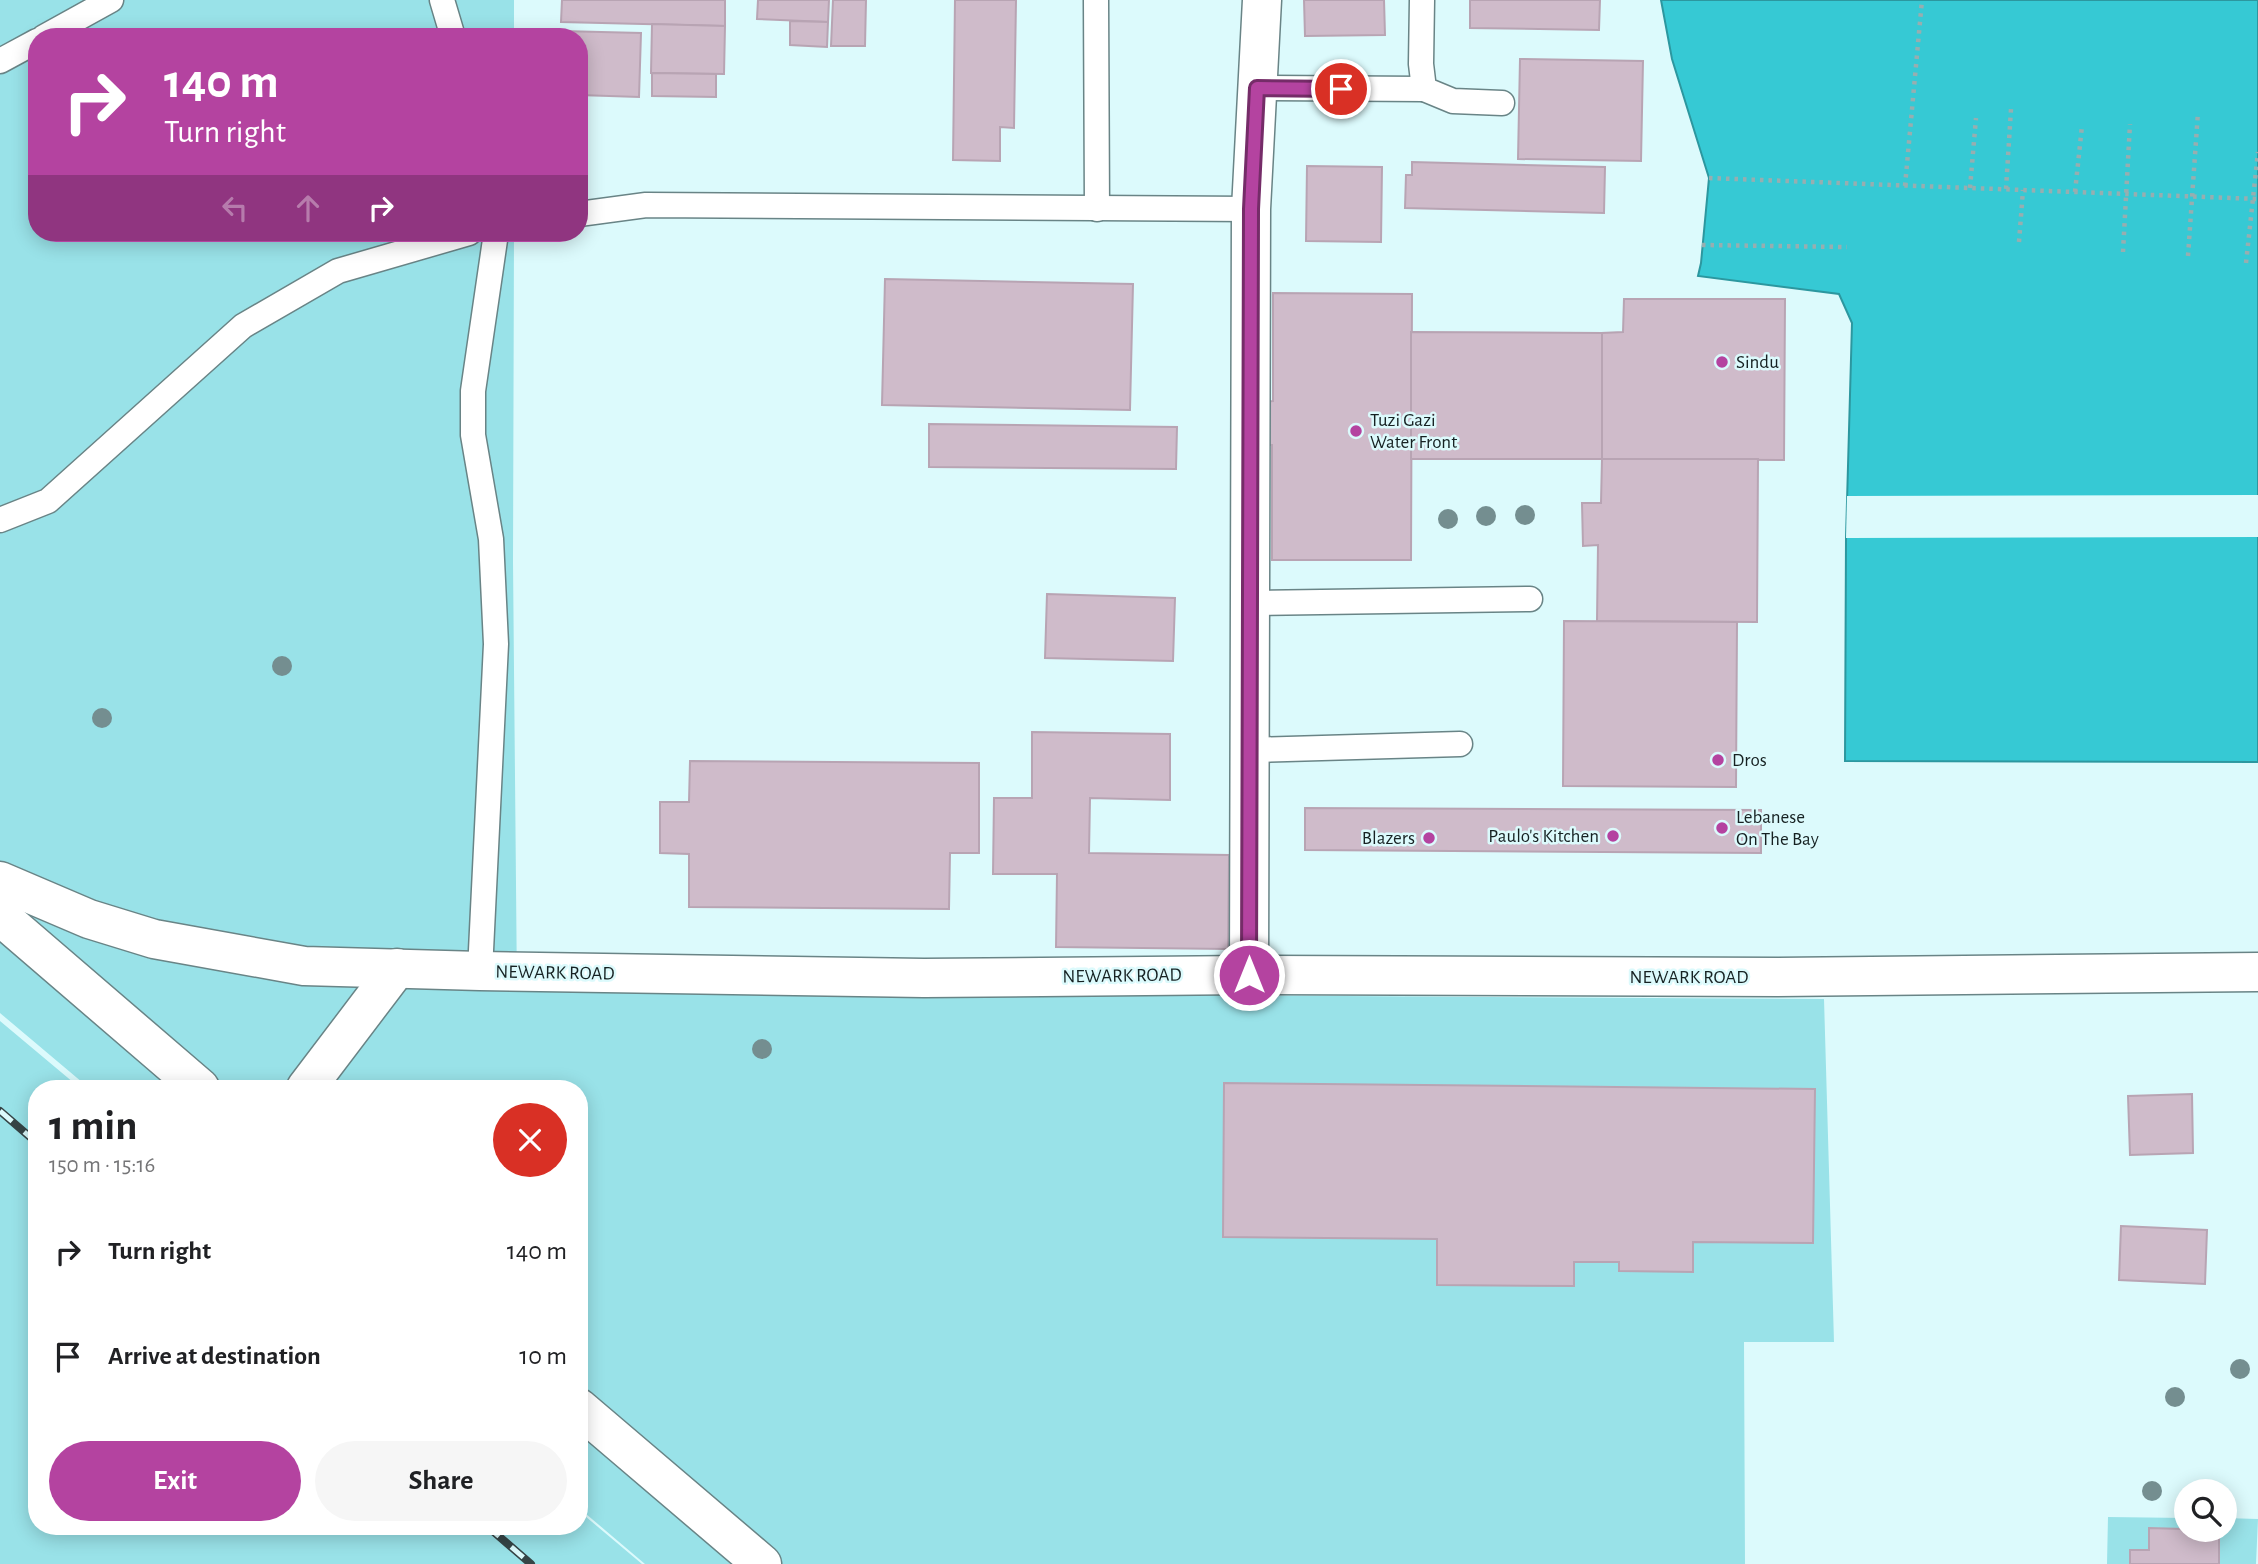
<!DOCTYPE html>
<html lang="en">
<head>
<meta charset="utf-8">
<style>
  :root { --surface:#fff; --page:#f6f6f6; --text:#202124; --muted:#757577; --accent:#b443a0 }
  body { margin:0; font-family:"Alegreya Sans",sans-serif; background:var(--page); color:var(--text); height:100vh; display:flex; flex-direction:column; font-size:26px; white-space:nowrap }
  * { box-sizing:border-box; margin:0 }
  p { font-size:23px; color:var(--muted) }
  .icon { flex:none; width:38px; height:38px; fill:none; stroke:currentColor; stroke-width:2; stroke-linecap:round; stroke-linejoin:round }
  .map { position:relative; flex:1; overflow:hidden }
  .panel { position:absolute; left:28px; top:1080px; width:560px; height:455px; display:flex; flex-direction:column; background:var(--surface); border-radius:28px; box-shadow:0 4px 18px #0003 }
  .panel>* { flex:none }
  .banner { position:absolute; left:28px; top:28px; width:560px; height:214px; border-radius:28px; box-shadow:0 4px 18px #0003; background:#b443a0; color:#fff; overflow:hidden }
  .controls { position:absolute; left:2174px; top:1479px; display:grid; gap:14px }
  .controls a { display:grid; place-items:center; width:63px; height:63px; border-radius:50%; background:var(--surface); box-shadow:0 4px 18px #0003; font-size:35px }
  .pin { position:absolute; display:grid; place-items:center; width:60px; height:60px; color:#fff; margin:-30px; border:4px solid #fff; border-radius:50%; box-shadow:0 2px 7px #0007 }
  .me { position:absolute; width:77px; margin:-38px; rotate:0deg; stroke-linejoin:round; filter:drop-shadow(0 0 5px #0008) }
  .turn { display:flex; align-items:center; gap:24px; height:147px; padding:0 21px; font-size:32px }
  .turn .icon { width:91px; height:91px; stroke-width:2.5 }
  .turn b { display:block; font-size:49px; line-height:60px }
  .lanes { display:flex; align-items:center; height:66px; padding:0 21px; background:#0003; justify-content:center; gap:35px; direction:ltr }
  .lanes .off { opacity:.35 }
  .round { display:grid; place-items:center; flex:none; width:74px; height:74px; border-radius:37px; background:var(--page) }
  .summary { display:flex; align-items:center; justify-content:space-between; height:119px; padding:0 21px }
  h1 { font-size:42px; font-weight:700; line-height:52px }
  .button { display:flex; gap:14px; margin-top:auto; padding:14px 21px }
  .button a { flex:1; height:80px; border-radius:42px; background:var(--accent); color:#fff; font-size:28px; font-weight:700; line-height:80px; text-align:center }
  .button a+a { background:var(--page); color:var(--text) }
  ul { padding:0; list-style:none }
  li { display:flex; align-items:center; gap:21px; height:105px; padding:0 21px }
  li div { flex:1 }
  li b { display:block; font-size:26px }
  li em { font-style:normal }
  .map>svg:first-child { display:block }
</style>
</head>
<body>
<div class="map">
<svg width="2258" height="1564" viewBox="0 0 2258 1564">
  <rect width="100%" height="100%" fill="#dcfafc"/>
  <!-- green -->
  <g fill="#99e2e8">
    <polygon points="0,0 514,0 514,37 37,37 37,233 514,233 513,562 517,991 1824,999 1834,1342 1744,1342 1745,1564 645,1564 579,1508 579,1088 89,1088 0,1013"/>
    <polygon points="0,1021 80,1088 37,1088 37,1526 579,1526 579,1511 642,1564 0,1564"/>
    <polygon points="2108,1517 2186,1518 2186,1530 2224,1530 2224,1518 2258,1519 2256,1564 2107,1564"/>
  </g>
  <!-- water -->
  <polygon fill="#36c9d4" stroke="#2c979f" stroke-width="2" points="1661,0 2258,0 2258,762 1845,761 1846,538 1852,323 1839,294 1698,276 1701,263 1709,178 1672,59"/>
  <!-- pier -->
  <polygon fill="#dcfafc" points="2258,495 2258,537 1846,538 1847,496"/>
  <!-- building -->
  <g fill="#cfbbca" stroke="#b8a4b3" stroke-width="2">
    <polygon points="562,0 725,0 725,26 561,22"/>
    <polygon points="758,0 829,0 828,22 757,19"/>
    <polygon points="833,0 866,0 865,46 831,46"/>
    <polygon points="955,0 1016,0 1014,128 1000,127 1000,161 953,160"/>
    <polygon points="1304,0 1384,0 1385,35 1305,36"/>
    <polygon points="1470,0 1600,0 1599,30 1470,28"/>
    <polygon points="790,21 828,22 827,47 790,45"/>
    <polygon points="652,24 725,26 724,74 651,73"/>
    <polygon points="561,31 641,33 639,97 579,95 579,37 561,37"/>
    <polygon points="1520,59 1643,61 1641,161 1518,159"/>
    <polygon points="652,73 716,74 716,97 652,96"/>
    <polygon points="1412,162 1605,167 1604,213 1405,208 1406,175 1412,175"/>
    <polygon points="1307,166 1382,167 1381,242 1306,241"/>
    <polygon points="885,279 1133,284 1130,410 882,405"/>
    <polygon points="1273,293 1412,294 1411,560 1272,560 1272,445 1256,445 1255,402 1273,401"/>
    <polygon points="1624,299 1785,299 1784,460 1602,459 1602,333 1623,332"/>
    <polygon points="1411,332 1602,333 1602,459 1411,459"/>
    <polygon points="929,424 1177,427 1176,469 929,467"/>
    <polygon points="1602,459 1758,459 1757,622 1597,621 1598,545 1583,546 1582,503 1601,503"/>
    <polygon points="1047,594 1175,598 1173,661 1045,658"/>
    <polygon points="1564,621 1737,622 1736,787 1563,786"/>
    <polygon points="1032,732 1170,734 1170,800 1090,798 1089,853 1229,855 1228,949 1056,947 1057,874 993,874 994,798 1032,798"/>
    <polygon points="690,761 979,763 979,853 950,853 949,909 689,907 689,854 660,853 660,802 689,802"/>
    <polygon points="1305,808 1761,810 1761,853 1305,850"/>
    <polygon points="1224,1083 1815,1089 1813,1243 1693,1242 1693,1272 1619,1271 1619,1262 1574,1262 1574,1286 1437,1285 1437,1239 1223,1237"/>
    <polygon points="2192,1094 2193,1153 2130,1155 2128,1096"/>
    <polygon points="2121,1226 2207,1230 2205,1284 2119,1280"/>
    <polygon points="2149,1528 2219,1530 2219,1564 2130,1564 2130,1550 2149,1550"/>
  </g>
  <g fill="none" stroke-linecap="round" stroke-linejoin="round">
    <!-- lane casing -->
    <g stroke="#698486" stroke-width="27">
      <g id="lane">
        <polyline points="442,0 453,37"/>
        <polyline points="1096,0 1097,209"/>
        <polyline points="1422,0 1421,64 1424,89 1453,101 1502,103"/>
        <polyline points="44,37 111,0"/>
        <polyline points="0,61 37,41"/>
        <polyline points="1257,88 1424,89"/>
        <polyline points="579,214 646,205 1251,209"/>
        <polyline points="0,520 48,501 243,326 338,271 469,233"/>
        <polyline points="1249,603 1530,599"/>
        <polyline points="1250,750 1460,744"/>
        <polyline points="480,971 496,644 491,539 473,435 473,391 496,233"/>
      </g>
    </g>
    <!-- street casing -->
    <g stroke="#698486" stroke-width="41">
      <g id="street">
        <polyline points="0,881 89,919 154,939 304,966 480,971 924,978 1249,975 1778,977 2258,972"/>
        <polyline points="0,916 200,1088"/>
        <polyline points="1249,975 1251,209 1262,0"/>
        <polyline points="306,1088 397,968"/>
        <polyline points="579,1408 762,1564"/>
      </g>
    </g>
    <!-- path -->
    <g stroke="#97aeb0" stroke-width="4.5" stroke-dasharray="3.5 5" stroke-linecap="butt">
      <polyline points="1709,178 2258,199"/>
      <polyline points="1905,186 1922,0"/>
      <polyline points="1970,188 1976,118"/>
      <polyline points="2006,189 2011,109"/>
      <polyline points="2075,192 2082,126"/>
      <polyline points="2019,242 2023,190"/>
      <polyline points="1702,245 1847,247"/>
      <polyline points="2123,252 2130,124"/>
      <polyline points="2188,256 2198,112"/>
      <polyline points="2246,263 2258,152"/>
    </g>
    <!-- lane -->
    <use href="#lane" stroke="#fff" stroke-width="24"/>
    <!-- street -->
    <use href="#street" stroke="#fff" stroke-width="38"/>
    <!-- rail casing -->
    <g stroke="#364446" stroke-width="8">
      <g id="rail">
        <polyline points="0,1111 37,1143"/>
        <polyline points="487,1526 531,1564"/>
      </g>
    </g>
    <!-- rail -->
    <use href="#rail" stroke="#dcfafc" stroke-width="5" stroke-dasharray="16" stroke-linecap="butt"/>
  </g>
  <!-- trees -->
  <g fill="#748e90">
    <circle cx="1525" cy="515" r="10"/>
    <circle cx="1486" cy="516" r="10"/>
    <circle cx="1448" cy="519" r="10"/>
    <circle cx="282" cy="666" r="10"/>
    <circle cx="102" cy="718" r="10"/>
    <circle cx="762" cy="1049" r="10"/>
    <circle cx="2240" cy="1369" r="10"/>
    <circle cx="2175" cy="1397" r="10"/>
    <circle cx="2152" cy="1491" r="10"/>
  </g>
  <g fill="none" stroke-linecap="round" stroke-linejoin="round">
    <!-- route casing -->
    <g stroke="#752c68" stroke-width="18">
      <polyline id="route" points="1249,975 1251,209 1257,88 1341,89"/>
    </g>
    <!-- route -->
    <use href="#route" stroke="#b443a0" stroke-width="12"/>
  </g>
  <!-- markers -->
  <g fill="#b443a0" stroke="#dcfafc" stroke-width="2.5">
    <circle cx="1722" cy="362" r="7"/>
    <circle cx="1356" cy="431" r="7"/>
    <circle cx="1718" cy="760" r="7"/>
    <circle cx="1722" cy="828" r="7"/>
    <circle cx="1613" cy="836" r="7"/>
    <circle cx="1429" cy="838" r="7"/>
  </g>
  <g text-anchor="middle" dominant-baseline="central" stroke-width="5" stroke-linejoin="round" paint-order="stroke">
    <!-- poi labels -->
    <g font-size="19" fill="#162122" stroke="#dcfafc" text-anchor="start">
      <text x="1736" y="362">Sindu</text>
      <text x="1370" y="420">Tuzi Gazi<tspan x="1370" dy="22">Water Front</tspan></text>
      <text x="1732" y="760">Dros</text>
      <text x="1736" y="817">Lebanese<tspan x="1736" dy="22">On The Bay</tspan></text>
      <text x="1599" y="836" text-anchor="end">Paulo's Kitchen</text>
      <text x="1415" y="838" text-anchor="end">Blazers</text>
    </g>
    <!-- street labels -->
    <g font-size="19" fill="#162122" stroke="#dcfafc">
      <text transform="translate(555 973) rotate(1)">NEWARK ROAD</text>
      <text transform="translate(1122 976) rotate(-1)">NEWARK ROAD</text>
      <text x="1689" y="977">NEWARK ROAD</text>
    </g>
  </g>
</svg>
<div class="controls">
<a><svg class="icon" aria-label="search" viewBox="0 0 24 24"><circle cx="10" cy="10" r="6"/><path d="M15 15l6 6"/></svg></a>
</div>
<div class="pin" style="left:1341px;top:89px;background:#d93025"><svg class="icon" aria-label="arrive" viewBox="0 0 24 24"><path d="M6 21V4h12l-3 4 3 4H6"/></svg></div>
<svg class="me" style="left:1249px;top:975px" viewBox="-20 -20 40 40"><circle r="17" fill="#b443a0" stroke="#fff" stroke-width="3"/><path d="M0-11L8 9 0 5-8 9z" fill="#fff"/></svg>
<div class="banner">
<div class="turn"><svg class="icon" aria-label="right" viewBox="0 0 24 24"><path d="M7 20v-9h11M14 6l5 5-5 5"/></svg><div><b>140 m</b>Turn right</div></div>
<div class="lanes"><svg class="icon off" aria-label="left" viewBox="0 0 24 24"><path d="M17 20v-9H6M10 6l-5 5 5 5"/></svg><svg class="icon off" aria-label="ahead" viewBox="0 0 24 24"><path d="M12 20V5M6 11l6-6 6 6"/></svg><svg class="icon" aria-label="right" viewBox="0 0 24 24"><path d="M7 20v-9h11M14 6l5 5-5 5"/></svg></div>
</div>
<section class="panel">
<div class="summary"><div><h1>1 min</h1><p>150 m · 15:16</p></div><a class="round" style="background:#d93025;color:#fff"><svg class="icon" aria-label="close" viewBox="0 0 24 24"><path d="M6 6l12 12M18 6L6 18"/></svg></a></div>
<ul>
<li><svg class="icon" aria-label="right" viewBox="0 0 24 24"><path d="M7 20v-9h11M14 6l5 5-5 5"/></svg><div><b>Turn right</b></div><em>140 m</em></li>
<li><svg class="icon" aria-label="arrive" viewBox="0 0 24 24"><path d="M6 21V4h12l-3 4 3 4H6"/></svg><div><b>Arrive at destination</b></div><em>10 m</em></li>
</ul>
<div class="button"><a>Exit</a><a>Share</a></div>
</section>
</div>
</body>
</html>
